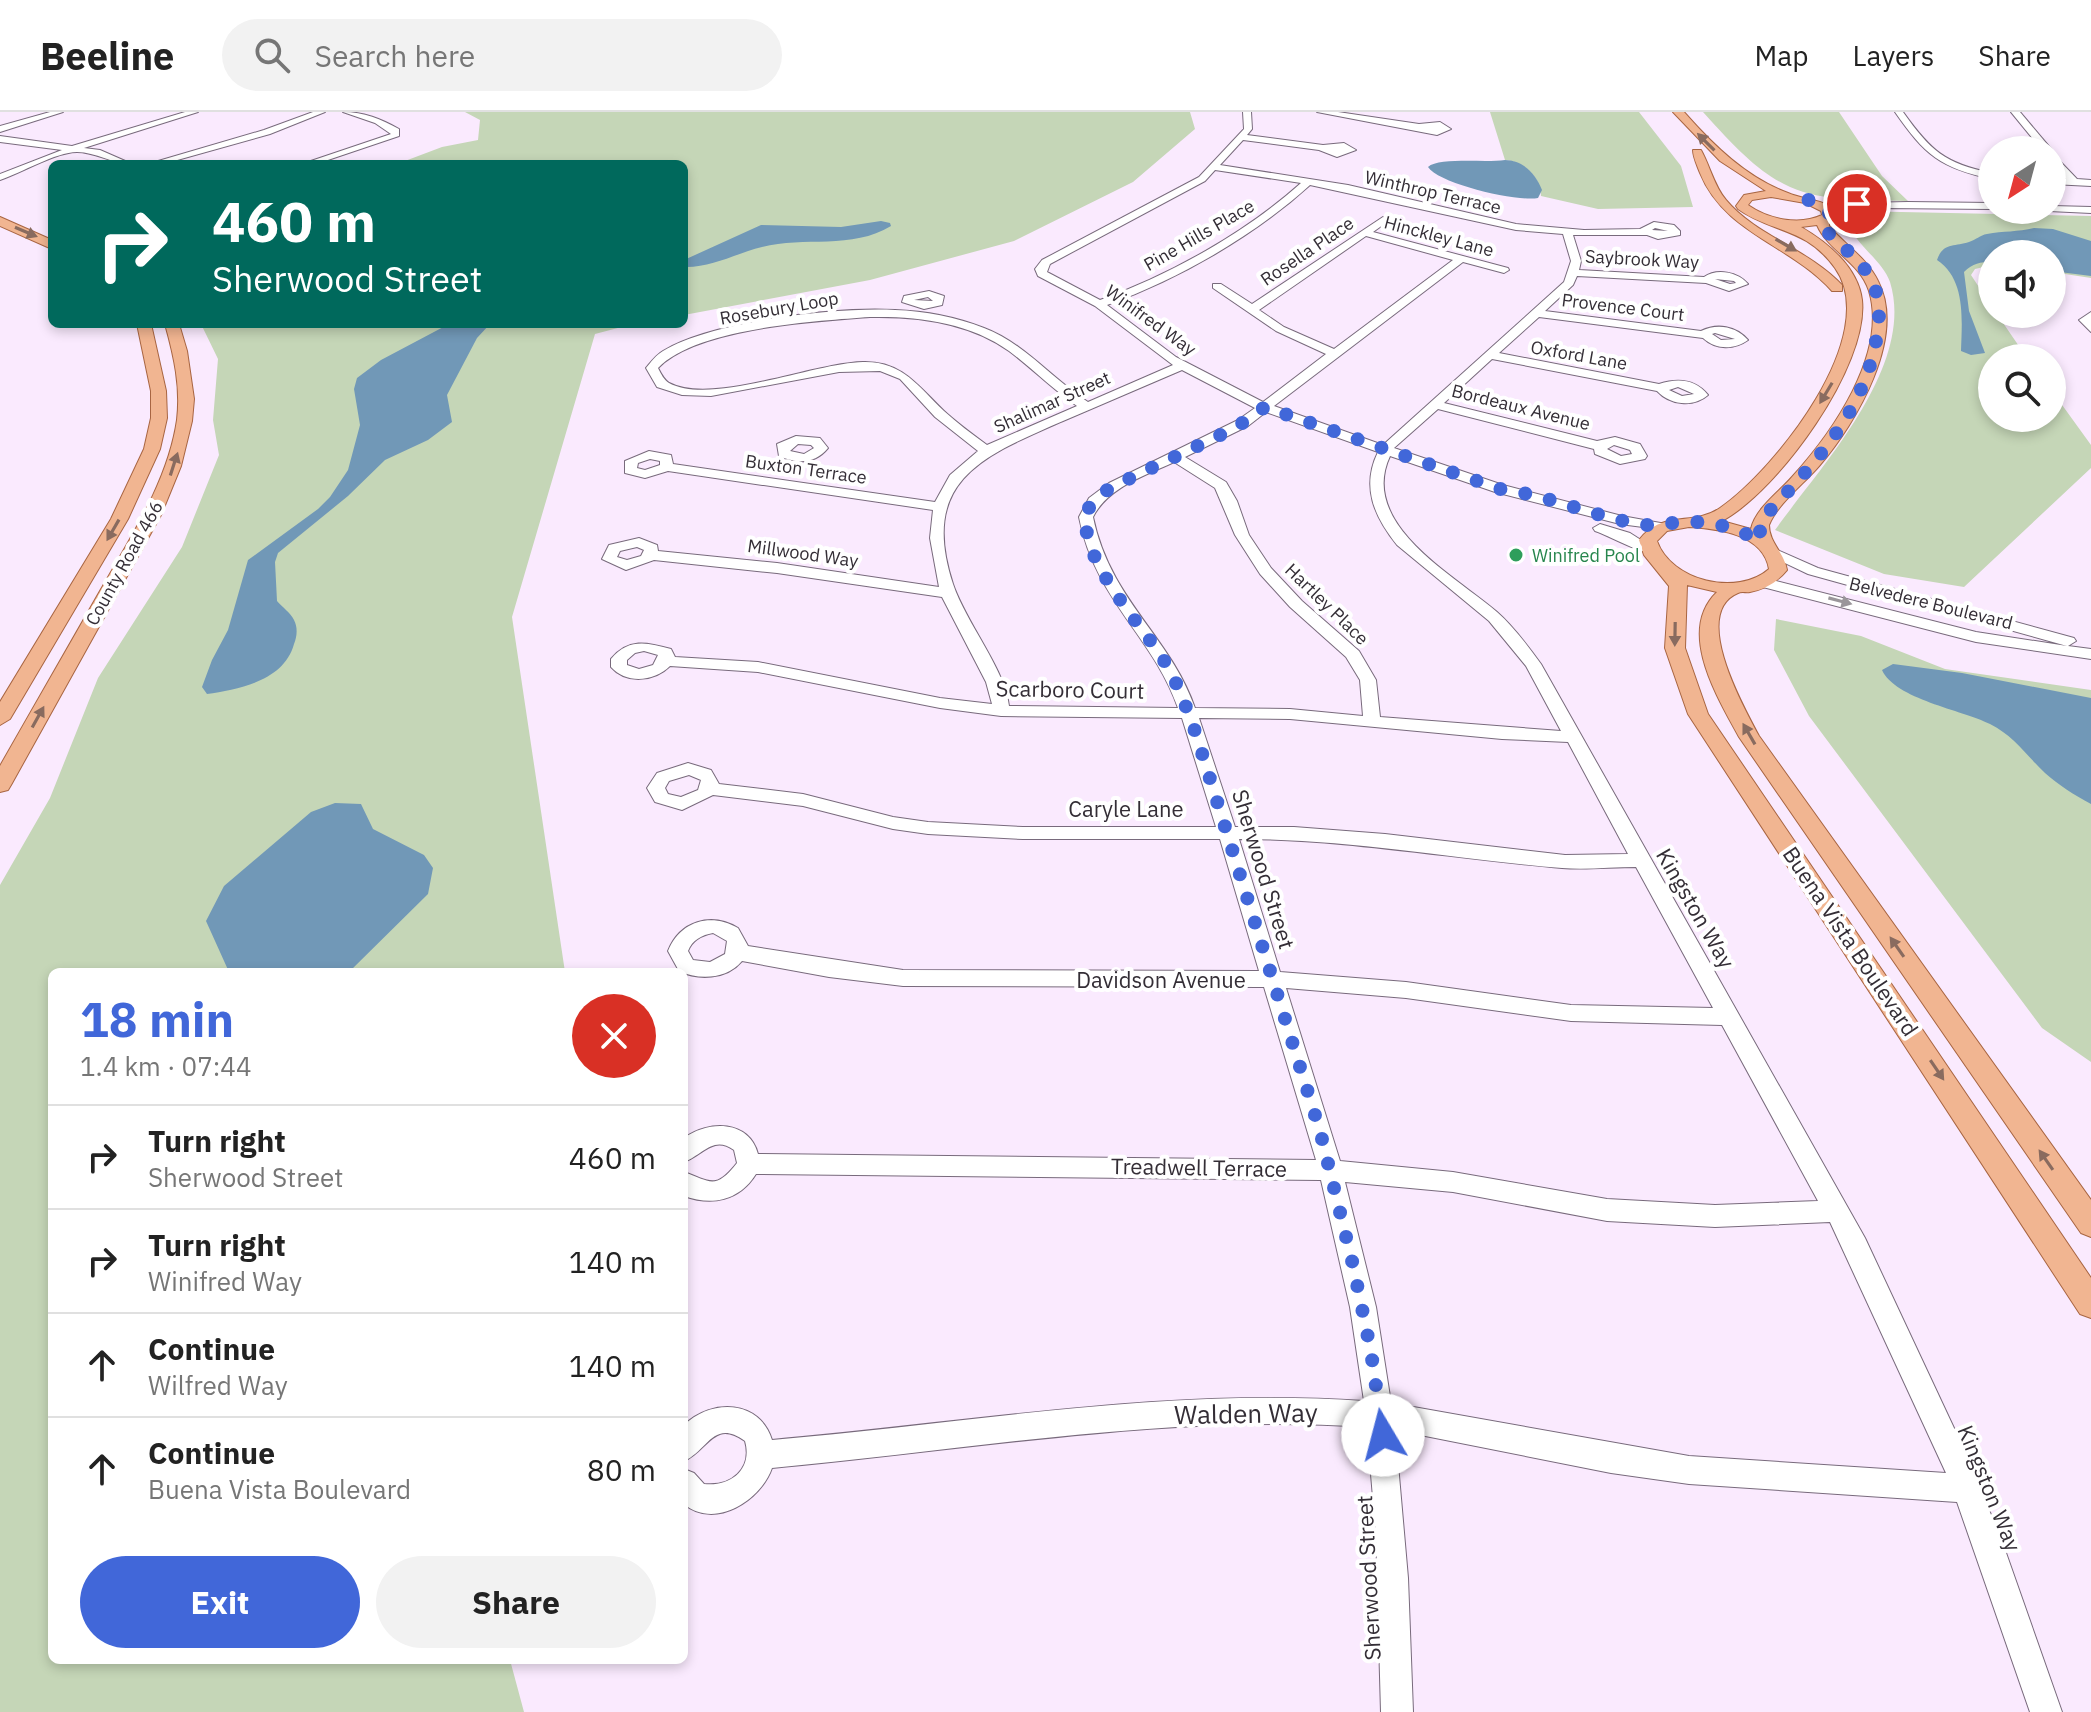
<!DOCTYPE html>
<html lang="en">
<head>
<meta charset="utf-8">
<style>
  :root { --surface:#fff; --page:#f2f2f2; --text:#222; --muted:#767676; --line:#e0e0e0; --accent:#4167d9 }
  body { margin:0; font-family:"IBM Plex Sans",sans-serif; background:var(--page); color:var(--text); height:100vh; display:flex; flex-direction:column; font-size:30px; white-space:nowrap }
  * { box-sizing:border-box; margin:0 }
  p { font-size:26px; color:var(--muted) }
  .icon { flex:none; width:44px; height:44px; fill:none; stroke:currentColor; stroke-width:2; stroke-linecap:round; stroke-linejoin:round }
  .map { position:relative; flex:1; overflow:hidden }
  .sheet { position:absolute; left:48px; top:856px; width:640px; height:696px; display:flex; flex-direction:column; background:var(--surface); border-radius:12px; box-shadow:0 4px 12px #0003 }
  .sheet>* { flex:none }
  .hud { position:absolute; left:48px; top:48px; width:640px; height:168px; border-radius:12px; box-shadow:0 4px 12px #0003; background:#00695c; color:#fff; overflow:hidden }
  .needle { width:52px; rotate:216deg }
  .fabs { position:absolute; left:1978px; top:24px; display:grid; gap:16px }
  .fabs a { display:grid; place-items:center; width:88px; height:88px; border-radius:50%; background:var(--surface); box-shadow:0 4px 12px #0003; font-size:40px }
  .pin { position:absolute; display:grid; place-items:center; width:68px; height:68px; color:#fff; margin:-34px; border:4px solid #fff; border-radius:50%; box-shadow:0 2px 8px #0007 }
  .me { position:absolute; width:88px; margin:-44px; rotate:352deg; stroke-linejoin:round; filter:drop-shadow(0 0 6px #0008) }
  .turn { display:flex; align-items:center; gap:28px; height:168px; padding:0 32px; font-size:36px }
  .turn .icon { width:104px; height:104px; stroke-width:2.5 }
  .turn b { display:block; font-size:56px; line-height:68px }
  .round { display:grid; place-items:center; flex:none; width:84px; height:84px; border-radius:42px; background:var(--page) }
  .summary { display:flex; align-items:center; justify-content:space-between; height:136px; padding:0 32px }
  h1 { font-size:48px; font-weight:700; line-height:60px; color:var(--accent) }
  .cta { display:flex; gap:16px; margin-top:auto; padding:16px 32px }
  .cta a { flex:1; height:92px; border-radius:48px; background:var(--accent); color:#fff; font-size:32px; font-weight:700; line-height:92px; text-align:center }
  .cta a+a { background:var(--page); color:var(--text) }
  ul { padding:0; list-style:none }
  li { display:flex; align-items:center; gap:24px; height:104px; padding:0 32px; border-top:2px solid var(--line) }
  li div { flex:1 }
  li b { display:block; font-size:30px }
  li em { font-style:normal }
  header { display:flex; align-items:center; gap:48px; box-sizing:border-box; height:112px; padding:0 40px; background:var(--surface); border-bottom:2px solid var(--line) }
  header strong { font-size:38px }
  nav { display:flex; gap:44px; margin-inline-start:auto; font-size:28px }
  .search { width:560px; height:72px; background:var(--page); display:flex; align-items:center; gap:20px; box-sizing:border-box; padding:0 28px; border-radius:44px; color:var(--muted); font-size:30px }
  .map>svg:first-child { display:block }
</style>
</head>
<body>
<header>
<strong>Beeline</strong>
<div class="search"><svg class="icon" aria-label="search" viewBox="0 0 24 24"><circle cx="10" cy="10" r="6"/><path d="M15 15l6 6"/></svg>Search here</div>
<nav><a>Map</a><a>Layers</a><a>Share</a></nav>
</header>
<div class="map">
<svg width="2091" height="1600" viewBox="0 0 2091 1600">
  <rect width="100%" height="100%" fill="#faeafe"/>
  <!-- green -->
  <g fill="#c5d6b7">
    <polygon points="465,0 1190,0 1195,17 1133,70 1014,129 870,168 684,203 684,52 397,52 442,35 478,28 480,8"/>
    <path d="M1490,0H1639L1681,54L1693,95L1598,97L1541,84C1541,65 1523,49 1505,48Z"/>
    <path d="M1703,0H1839L1882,64L1908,89C1798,89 1778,84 1703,0Z"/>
    <path d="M1853,99L2091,104V166L2052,160V142H1992V153L1975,157L1971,163L1992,195V202H1997L2027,246H1992V306H2052V279L2091,333V356L1964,475L1884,462L1775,418C1821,354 1916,254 1890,170C1882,147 1853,132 1845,105Z"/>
    <polygon points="201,212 633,212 595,222 512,505 565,860 52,860 52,1548 510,1548 524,1600 0,1600 0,773 50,686 98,566 182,435 219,343 213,308 218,247"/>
    <polygon points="1776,507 1861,524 1945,557 2091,578 2091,950 2042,916 1809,604 1774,538"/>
  </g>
  <!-- water -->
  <g fill="#7198b7">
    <path d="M1505,48C1523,48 1536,62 1542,78L1538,86C1517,90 1439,72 1428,55C1439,45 1486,51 1505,48Z"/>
    <path d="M881,109L890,111L891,114C852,138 804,124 762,135C737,141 711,156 684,155V148L761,113L841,115Z"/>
    <path d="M2034,116L2053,117L2091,129V164L2052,159V142H1992V150C1980,150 1973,151 1964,160L1969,199L1985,241L1971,243L1961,239C1962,208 1966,167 1937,148C1943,130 1955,135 1969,130C1976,128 1980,123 1987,122C2003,119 2018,120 2034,116Z"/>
    <path d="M449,212H490L477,226L447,283L452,310L428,328L385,348L348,384L278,441L275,450L277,489C282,495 291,501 294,508C298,516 297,524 294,532C284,569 239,577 207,582L202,575L212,548L228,518L248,448L318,397L330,385L348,358L360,313L354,277L357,266L381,248Z"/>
    <path d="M1893,552L1962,561L2091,586V692C2074,683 2059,673 2045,661C2026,643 2014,624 1990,612C1962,598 1895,587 1882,558Z"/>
    <polygon points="335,691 361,692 373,717 424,743 433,756 428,782 349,860 229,860 206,809 224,774 311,700"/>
  </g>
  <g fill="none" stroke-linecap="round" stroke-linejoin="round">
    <!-- minor casing -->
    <g stroke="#786a7c" stroke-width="2">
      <g id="minor">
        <polygon points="50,0 63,0 0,20 0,14"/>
        <path d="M185,0H198L84,36L100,38L132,52C112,52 96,40 77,40C56,40 21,61 0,68V62L62,38L0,30V24L72,34Z"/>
        <polygon points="313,0 325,0 270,22 163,52 148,52 264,18"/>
        <path d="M343,0C364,0 381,7 399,17V24L316,52H302L391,22L375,11Z"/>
        <path d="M1243,0H1251L1252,17L1247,23L1323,33L1344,31L1356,38L1337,45L1319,38L1243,28L1220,53L1348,73L1516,112L1584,118L1640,117L1654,110L1674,113L1680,119V123L1658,127L1647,123H1573L1581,149L1579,158L1704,165C1717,156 1738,160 1748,172L1729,179L1706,171L1577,164L1573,173L1545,199L1701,219C1717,211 1736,214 1748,228C1734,238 1716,238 1703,226L1539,205L1499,241L1659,272C1678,266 1695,267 1708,283C1693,296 1670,293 1657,279L1492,247L1444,291L1597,329L1615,325L1640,332L1647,344L1645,347L1620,352L1595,342L1594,337L1438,297L1394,336L1503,373L1622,404L1666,412V418L1620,412L1495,380L1390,344C1358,412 1454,463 1497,500C1513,514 1528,534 1541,552L1865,1126L1968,1346L2004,1435L2062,1600H2030L1957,1390L1689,1372L1611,1361L1395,1318L1408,1466L1413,1600H1381L1376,1421L1367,1315C1168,1301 970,1338 772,1356C761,1388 715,1418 684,1392V1357L694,1361L704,1372C731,1375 753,1357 745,1329C713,1306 708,1339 684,1349V1313C712,1286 760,1288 772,1328C969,1311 1166,1275 1364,1289L1350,1195L1321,1068L756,1062C739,1089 712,1094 684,1084V1060C710,1069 715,1079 737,1051L734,1038C713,1023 703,1043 684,1050V1026C709,1008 749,1008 758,1042L1316,1048L1264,875L903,874L829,865L742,849C726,868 698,868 679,859L668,839C680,809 711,800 738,816L748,834L903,858L1259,859L1220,727H1023L928,722L893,717L803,694L713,683L682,698L655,690L647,676L657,661L688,651L711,658L719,672L803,682L893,705L928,710L1023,715H1216L1182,606L1001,604L940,596L758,560L670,554C654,570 626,572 611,555V547C628,526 647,530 671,537L675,545L758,550L940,586L992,592L986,570L942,485L777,461L654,448L626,458L602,447L609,433L639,426L657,433L658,439L777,451L939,475L930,426L933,398L668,359L645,366L625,361V349L649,339L671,343L673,352L935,390L950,363L978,339L935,305L900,267L880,259L839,260L711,284L682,283L657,275L646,256C651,250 656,243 663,239C714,209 836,195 895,198C925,199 956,205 984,216C1024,231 1052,267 1088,290L1173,253L1095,194L1038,164L1035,157L1042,148L1199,65L1244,17ZM1215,58L1301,71C1245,121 1170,163 1100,188L1047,160L1050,152L1205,69ZM1310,73L1516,118L1563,122L1571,149L1564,170L1383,333L1274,294L1463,150L1504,161L1509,158L1508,156L1373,120L1387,110L1388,108L1383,105L1252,192L1221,172H1213V176L1276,219L1326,242L1263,290L1176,245L1107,193C1179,167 1254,124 1310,73ZM1655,116L1668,119L1652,118ZM1366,124L1453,148L1334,237L1284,215L1259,198ZM1715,167L1734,169L1736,171L1730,172ZM870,205C917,204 969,210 1009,239C1032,256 1053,278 1077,294L987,333C972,322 957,311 944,299C918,274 902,249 863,250C814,251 711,294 669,271C664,268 661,262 658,256C696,216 816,209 870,205ZM1715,221L1735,227L1721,228L1712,222ZM1182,258L1255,296L1238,308L1109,371L1089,386L1079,405C1095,488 1153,524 1178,596L1009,594C1005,557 966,511 953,472C919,368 983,344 1063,309C1103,292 1142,275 1182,258ZM1678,275L1694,282L1682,284L1669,278ZM1266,300L1378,340C1361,375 1374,404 1397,433L1489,509L1526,554L1561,619L1380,605L1376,568L1359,539L1302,489L1271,456L1249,423L1237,389L1226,370L1185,345L1248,314ZM1614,333L1630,338L1632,342L1621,344L1607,337ZM650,347L660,349V353L645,358L637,356L638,351ZM1174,350L1215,376L1235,423L1260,462L1290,495L1346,545L1360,568L1363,604L1290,597L1195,596C1170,524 1110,488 1093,405C1108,375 1145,364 1174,350ZM637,435L644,438L641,444L627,448L617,445L620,439ZM644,539L658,543L653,553L639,557L627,553V548L635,541ZM1199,606L1290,607L1502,627L1568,630L1628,742L1565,743L1385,722L1294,715H1235ZM689,663L701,668L698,678L681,685L668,682L665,676L669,669ZM1239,727C1348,727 1454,747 1562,756C1586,758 1612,755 1636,755L1713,896L1571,893L1406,870L1280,860ZM713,821L727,829L725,842L710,850L693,848L688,839C692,828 702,823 713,821ZM1286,876L1406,886L1571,909L1722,913L1818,1089L1715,1093L1607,1087L1453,1060L1340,1049ZM1345,1070L1453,1080L1607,1109L1715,1115L1830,1110L1946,1361L1689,1344L1391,1291L1376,1195Z"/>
        <polygon points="1317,0 1338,0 1419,12 1440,10 1451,17 1437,23"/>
        <path d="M1895,0H1903C1930,38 1945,52 1992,61V67C1940,56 1925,43 1895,0Z"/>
        <polygon points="2011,0 2020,0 2052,38 2042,38"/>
        <polygon points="2052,41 2077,67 2091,68 2091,74 2052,72 2052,66 2066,67 2052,50"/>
        <polygon points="1908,90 1992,91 1992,97 1883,96 1829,104 1824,101 1861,91"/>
        <polygon points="2052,94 2091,95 2091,101 2049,99"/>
        <path d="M929,179L944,184L942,193L924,197L902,190L904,184ZM928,185L933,189L914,188Z"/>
        <polygon points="2091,200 2091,220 2079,208"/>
        <path d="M796,324L820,326L828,336C815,352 797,352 779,344L777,332ZM798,332L811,333L814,336L804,342L790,339Z"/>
        <path d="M1600,412L1630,421L1655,437L1653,440C1640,442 1610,424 1595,419L1593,416Z"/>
        <polygon points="1773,436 1818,456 2074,526 2076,529 2068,534 2091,537 2091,547 1976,530 1759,474 1759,468 1764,466 1976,520 2067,534 1808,462 1768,443 1766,440"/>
      </g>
    </g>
    <!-- major casing -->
    <g stroke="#a86542" stroke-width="2">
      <g id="major">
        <path d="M1673,0H1684C1713,33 1747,66 1788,81C1802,87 1816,87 1830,94L1834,104L1829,108V114C1845,133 1867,146 1878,169C1907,225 1856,311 1820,353C1805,371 1778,391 1769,413C1769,431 1784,440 1787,458C1777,470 1766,477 1750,480C1746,481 1742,479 1738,481C1690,501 1744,596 1759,624L2091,1088V1125L2081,1121L1739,625C1718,586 1676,519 1717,480L1687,473L1685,536L1708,602L2091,1166V1206L2080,1202L1688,602L1665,536L1669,474L1644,443L1639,428C1663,397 1692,415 1720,396C1775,358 1883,223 1835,156C1806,115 1771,121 1738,97L1736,94L1744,83L1766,79L1720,49ZM1771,85L1805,91L1821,99L1822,103C1799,114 1768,107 1748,93L1752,88ZM1817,113C1828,139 1860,150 1869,179C1888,242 1832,321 1792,365C1779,380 1755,397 1751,417L1722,409C1778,379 1869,254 1862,188C1858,155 1827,130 1801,115ZM1689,415C1719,417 1763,422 1769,457C1737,485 1671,469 1657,429L1667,419Z"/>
        <path d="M1693,38H1701C1710,54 1714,74 1726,88C1756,124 1808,137 1842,173V179H1832C1791,133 1724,121 1700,61C1697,53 1693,45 1693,38Z"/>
        <polygon points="0,105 52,128 52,137 0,114"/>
        <polygon points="137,212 151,212 166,279 167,306 160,337 128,407 10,607 0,613 0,590 111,407 144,337 151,306 151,279"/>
        <path d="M165,212H179L187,239L194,287L192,309L181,354L161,403L11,673L8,678L0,680V654C33,596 67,537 100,479C130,426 168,370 177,308C181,275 174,244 165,212Z"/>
      </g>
    </g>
    <!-- minor -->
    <use href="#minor" fill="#fff" fill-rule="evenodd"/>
    <!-- major -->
    <use href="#major" fill="#f1b591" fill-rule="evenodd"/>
  </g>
  <!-- one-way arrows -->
  <defs><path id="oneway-solid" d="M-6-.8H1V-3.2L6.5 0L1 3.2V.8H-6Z" transform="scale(2)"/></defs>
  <g fill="#896b5f">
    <use href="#oneway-solid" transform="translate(1706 30) rotate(-135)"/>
    <use href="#oneway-solid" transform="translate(26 120) rotate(23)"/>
    <use href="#oneway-solid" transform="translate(1786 133) rotate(30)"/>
    <use href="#oneway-solid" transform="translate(1826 281) rotate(121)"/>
    <use href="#oneway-solid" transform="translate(174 352) rotate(-72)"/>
    <use href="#oneway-solid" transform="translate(113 418) rotate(120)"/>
    <use href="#oneway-solid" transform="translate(1675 522) rotate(91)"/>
    <use href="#oneway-solid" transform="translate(38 605) rotate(-61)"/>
    <use href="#oneway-solid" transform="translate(1749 622) rotate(-120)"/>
    <use href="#oneway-solid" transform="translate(1897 835) rotate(-125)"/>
    <use href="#oneway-solid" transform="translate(1937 958) rotate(56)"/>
    <use href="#oneway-solid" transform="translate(2046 1048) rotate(-125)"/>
  </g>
  <use fill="#9a969a" href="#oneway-solid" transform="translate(1840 489) rotate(15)"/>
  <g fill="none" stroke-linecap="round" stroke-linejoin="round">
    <!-- route -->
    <path stroke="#4167d9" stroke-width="14" stroke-dasharray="0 25.2" d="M1383,1323L1371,1240L1353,1153L1320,1019L1196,622C1186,595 1177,568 1161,544C1138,509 1082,449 1086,405C1088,390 1102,381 1114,374L1235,316L1265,295L1500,377C1546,383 1588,402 1633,411C1653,416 1668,410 1688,410C1714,409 1738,417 1760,429V413L1763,406C1813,353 1862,304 1876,229C1880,209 1881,188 1872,169C1860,145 1839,134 1823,115V108L1829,101L1808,88L1857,92"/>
  </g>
  <!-- markers -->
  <circle fill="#2e9e5b" stroke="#fff" stroke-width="3" cx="1516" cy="443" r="8"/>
  <g text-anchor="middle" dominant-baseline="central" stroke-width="8" stroke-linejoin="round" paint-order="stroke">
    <!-- far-street labels -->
    <g font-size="18" fill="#342e36" stroke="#fff">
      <text transform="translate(1433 80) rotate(13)">Winthrop Terrace</text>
      <text transform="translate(1199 123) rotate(-30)">Pine Hills Place</text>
      <text transform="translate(1439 124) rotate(15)">Hinckley Lane</text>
      <text transform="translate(1307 139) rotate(-34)">Rosella Place</text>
      <text transform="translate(1642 147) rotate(3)">Saybrook Way</text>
      <text transform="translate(1623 195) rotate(7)">Provence Court</text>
      <text transform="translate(779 196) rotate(-10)">Rosebury Loop</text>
      <text transform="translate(1151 208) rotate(36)">Winifred Way</text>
      <text transform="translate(1579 243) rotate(10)">Oxford Lane</text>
      <text transform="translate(1052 290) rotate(-24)">Shalimar Street</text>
      <text transform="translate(1521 295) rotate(14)">Bordeaux Avenue</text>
      <text transform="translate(806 357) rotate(8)">Buxton Terrace</text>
      <text transform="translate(803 441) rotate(8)">Millwood Way</text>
      <text transform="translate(124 451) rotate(-61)">County Road 466</text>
      <text transform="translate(1931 491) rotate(14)">Belvedere Boulevard</text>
      <text transform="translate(1327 492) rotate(44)">Hartley Place</text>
    </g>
    <!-- far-leisure labels -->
    <g font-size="18" fill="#27864d" stroke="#fff" text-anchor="start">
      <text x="1532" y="443">Winifred Pool</text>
    </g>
    <!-- street labels -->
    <g font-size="22" fill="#342e36" stroke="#fff">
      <text transform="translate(1070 577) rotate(1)">Scarboro Court</text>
      <text x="1126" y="696">Caryle Lane</text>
      <text transform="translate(1264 757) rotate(73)">Sherwood Street</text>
      <text transform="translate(1696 796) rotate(60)">Kingston Way</text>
      <text transform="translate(1851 829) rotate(56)">Buena Vista Boulevard</text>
      <text x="1161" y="867">Davidson Avenue</text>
      <text transform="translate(1199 1055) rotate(1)">Treadwell Terrace</text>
      <text transform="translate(1990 1376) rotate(68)">Kingston Way</text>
      <text transform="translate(1368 1466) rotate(-93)">Sherwood Street</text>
    </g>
    <!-- near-street labels -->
    <g font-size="26" fill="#342e36" stroke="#fff">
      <text transform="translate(1246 1301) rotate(-1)">Walden Way</text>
    </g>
  </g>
</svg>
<div class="fabs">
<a><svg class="needle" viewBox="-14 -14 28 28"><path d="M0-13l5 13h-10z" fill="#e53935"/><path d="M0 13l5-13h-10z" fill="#767676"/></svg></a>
<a><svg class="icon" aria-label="sound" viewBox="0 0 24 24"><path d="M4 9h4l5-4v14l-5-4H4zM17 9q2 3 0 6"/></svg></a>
<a><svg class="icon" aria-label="search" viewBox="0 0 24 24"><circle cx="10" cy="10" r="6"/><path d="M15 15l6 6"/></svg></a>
</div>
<div class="pin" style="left:1857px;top:92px;background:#d93025"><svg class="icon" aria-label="arrive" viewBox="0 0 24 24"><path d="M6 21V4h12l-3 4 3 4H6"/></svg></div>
<svg class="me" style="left:1383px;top:1323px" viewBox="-20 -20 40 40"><circle r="19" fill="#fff"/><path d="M0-13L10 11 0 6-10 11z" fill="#4167d9"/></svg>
<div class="hud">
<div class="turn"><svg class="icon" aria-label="right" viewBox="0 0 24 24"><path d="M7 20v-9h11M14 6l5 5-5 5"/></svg><div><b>460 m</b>Sherwood Street</div></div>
</div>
<section class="sheet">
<div class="summary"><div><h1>18 min</h1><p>1.4 km · 07:44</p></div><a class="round" style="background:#d93025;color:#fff"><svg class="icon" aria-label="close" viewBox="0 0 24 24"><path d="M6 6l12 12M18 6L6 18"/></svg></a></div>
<ul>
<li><svg class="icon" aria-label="right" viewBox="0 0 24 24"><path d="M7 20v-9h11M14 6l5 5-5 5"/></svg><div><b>Turn right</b><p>Sherwood Street</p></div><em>460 m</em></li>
<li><svg class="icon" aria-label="right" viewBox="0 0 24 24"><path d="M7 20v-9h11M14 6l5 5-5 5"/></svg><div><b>Turn right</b><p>Winifred Way</p></div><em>140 m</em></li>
<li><svg class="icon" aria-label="ahead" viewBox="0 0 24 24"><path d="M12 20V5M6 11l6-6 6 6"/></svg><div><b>Continue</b><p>Wilfred Way</p></div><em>140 m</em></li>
<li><svg class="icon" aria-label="ahead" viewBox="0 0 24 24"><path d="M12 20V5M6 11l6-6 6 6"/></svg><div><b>Continue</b><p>Buena Vista Boulevard</p></div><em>80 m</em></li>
</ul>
<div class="cta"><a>Exit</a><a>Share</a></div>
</section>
</div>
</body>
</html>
